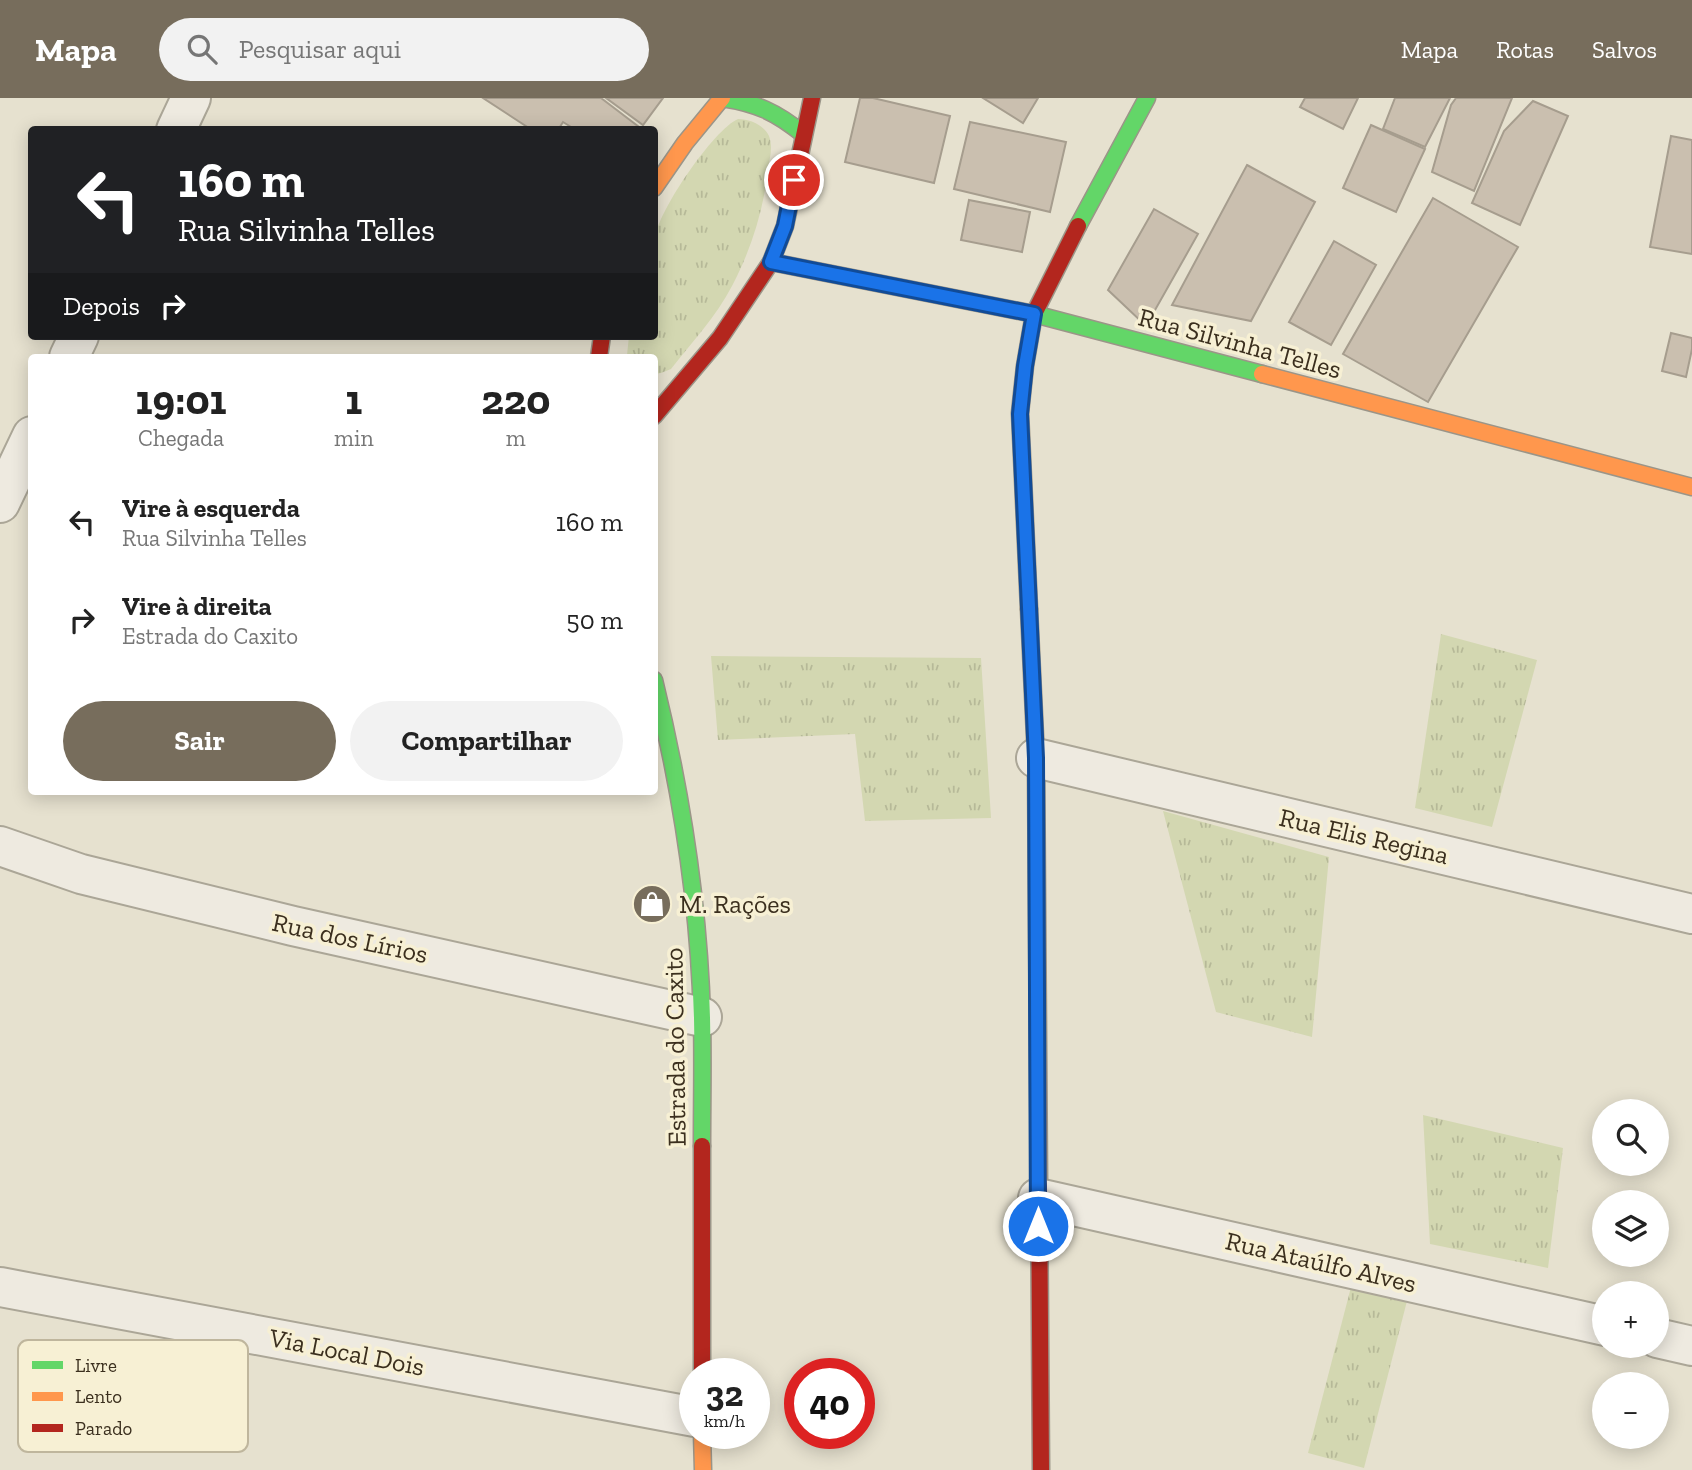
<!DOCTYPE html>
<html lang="pt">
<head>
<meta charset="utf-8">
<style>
  :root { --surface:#fff; --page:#f2f2f2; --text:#222; --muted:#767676; --accent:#776d5c }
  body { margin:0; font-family:"Zilla Slab",serif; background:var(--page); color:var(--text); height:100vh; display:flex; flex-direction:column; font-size:26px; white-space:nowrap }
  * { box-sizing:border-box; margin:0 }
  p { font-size:23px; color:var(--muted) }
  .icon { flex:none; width:38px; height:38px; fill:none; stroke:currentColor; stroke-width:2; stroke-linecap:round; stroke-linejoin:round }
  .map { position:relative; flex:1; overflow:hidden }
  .details { position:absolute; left:28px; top:256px; width:630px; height:441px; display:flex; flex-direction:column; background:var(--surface); border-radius:7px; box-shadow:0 4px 18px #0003 }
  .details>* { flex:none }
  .guide { position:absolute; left:28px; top:28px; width:630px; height:214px; border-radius:7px; box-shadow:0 4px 18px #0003; background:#202124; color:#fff; overflow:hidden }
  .fabs { position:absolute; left:1592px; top:1001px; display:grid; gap:14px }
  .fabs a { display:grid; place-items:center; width:77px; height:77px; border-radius:50%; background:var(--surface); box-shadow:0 4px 18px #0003; font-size:35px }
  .speed { position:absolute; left:679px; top:1260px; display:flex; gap:14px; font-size:35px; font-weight:700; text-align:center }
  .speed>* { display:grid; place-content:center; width:91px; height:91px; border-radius:50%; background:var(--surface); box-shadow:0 4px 18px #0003; line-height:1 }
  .speed small { font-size:18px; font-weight:400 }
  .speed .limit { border:10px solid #d22; background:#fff; color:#111 }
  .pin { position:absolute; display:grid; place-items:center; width:60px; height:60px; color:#fff; margin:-30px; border:4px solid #fff; border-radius:50%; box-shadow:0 2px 7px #0007 }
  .me { position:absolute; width:77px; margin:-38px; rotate:0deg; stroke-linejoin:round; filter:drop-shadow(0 0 5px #0008) }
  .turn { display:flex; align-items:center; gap:24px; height:147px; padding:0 35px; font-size:32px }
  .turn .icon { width:91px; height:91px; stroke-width:2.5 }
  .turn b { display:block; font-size:49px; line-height:60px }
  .then { display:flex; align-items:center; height:66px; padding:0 35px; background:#0003; gap:14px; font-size:26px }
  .eta { display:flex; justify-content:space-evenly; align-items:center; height:119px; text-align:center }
  .eta b { font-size:42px; font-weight:700; line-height:49px }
  .button { display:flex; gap:14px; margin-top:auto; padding:14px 35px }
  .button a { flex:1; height:80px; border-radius:42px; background:var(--accent); color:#fff; font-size:28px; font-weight:700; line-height:80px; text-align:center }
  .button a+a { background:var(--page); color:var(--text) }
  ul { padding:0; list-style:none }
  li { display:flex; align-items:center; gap:21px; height:98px; padding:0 35px }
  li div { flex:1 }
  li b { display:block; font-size:26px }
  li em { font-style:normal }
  header { display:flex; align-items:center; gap:42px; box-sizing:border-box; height:98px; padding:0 35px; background:var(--accent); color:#fff }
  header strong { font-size:33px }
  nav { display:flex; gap:38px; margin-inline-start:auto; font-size:24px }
  .search { width:490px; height:63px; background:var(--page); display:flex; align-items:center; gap:18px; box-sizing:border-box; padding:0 24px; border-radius:38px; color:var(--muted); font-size:26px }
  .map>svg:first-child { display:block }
</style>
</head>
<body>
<header>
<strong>Mapa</strong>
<div class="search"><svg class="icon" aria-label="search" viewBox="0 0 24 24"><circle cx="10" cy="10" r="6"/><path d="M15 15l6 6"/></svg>Pesquisar aqui</div>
<nav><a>Mapa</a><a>Rotas</a><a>Salvos</a></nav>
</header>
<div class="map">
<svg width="1692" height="1372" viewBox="0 0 1692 1372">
  <defs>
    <pattern id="grass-tufts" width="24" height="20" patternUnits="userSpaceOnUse" patternTransform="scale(1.75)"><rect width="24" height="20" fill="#d3d7b1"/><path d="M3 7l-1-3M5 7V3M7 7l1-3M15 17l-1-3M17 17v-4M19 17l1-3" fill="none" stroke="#b6b998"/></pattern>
  </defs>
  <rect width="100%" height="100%" fill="#e6e1cf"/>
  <!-- grass -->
  <g fill="url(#grass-tufts)">
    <path d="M738,21C750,21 764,27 769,38C773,49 770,60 768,70C764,111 751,152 732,188C716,219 692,244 671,271L661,275L655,276L654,259H628L627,257L629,238H654C655,216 655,194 655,172C655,162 653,150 655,140C658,113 714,31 738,21Z"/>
    <polygon points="1441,536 1537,562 1492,729 1415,710"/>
    <polygon points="711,558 981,560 991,720 865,723 855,636 718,642"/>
    <polygon points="1163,713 1329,759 1312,939 1216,914"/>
    <polygon points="1423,1017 1563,1050 1548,1170 1430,1146"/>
    <polygon points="1351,1189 1407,1203 1364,1370 1308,1355"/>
  </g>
  <!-- building -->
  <g fill="#cabfaf" stroke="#a69d8e" stroke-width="2">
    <polygon points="483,0 601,0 643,32 576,32 563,24 558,32 532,32"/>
    <polygon points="606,0 663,0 643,27"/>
    <polygon points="860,0 873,0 950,18 934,85 845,64"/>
    <polygon points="983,0 1038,0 1023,25"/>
    <polygon points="1305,0 1358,0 1343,31 1300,9"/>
    <polygon points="1395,0 1450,0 1425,49 1383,31"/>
    <polygon points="1456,0 1512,0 1474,93 1432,74 1451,7"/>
    <polygon points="1533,3 1568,18 1520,127 1472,105 1504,33"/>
    <polygon points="970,24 1066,44 1050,114 954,91"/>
    <polygon points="1371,27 1425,51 1396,114 1343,90"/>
    <polygon points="1671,38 1692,42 1692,156 1650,149"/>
    <polygon points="1247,67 1315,104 1251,223 1172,207"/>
    <polygon points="1433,100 1518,149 1428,304 1343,256"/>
    <polygon points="969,102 1030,114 1022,154 961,142"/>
    <polygon points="1154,111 1198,136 1146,228 1108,192"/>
    <polygon points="1334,143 1376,167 1331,247 1289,224"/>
    <polygon points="1671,235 1692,240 1692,251 1686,279 1662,273"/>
  </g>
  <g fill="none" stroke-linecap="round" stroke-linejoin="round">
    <!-- street casing -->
    <g stroke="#aba697" stroke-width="42">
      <g id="street">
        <polyline points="176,32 191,0"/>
        <polyline points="69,259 79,238"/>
        <polyline points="0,405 32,338"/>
        <polyline points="1036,660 1692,816"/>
        <polyline points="0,748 81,776 293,828 702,919"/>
        <polyline points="1038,1100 1605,1228"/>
        <polyline points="0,1189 695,1319"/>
        <polyline points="1657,1240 1692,1248"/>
      </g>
    </g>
    <!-- fast casing -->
    <g stroke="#9b9588" stroke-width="19">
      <g id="fast">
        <path d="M722,0C756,5 776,14 803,36"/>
        <polyline points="1078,128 1147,0"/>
        <polyline points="771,164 1034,216 1262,276"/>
        <path d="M654,582C681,692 699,807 702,920C703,963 702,1006 702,1048"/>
      </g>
    </g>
    <!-- slow casing -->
    <g stroke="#9b9588" stroke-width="19">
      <g id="slow">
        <polyline points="654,90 685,45 722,0"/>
        <polyline points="1262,276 1692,389"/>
        <polyline points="1029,511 1036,660 1039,1088"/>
        <polyline points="702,1335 703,1372"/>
      </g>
    </g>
    <!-- jam casing -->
    <g stroke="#9b9588" stroke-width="19">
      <g id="jam">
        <polyline points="599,259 602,238"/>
        <polyline points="654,318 720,240 771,164 785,128 812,0"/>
        <polyline points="1029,511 1020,315 1025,268 1034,216 1078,128"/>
        <polyline points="702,1048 702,1276"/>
        <polyline points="1039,1088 1041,1372"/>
      </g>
    </g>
    <!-- street -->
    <use href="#street" stroke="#eeeae0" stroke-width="38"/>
    <!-- fast -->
    <use href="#fast" stroke="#63d668" stroke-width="16"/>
    <!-- slow -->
    <use href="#slow" stroke="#ff974d" stroke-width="16"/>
    <!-- jam -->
    <use href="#jam" stroke="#b3261e" stroke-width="16"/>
  </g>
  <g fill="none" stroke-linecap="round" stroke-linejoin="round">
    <!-- route casing -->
    <g stroke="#114b97" stroke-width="18">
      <polyline id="route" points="794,82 785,128 771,164 1034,216 1025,268 1020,316 1036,660 1038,1128"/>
    </g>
    <!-- route -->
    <use href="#route" stroke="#1a73e8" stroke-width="12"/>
  </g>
  <!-- icons -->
  <defs>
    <g id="shop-disc" transform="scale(2.0125)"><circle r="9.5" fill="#776d5c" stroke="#f7f0d4"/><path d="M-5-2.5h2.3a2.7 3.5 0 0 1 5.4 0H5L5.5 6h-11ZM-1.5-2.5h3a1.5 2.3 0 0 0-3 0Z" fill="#fff"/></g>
  </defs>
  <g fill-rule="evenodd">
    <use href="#shop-disc" x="652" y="806"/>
  </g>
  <g text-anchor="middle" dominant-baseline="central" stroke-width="7" stroke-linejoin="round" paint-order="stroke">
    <!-- street labels -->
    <g font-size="26" fill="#3b2f1e" stroke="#f7f0d4">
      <text transform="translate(1240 245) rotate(15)">Rua Silvinha Telles</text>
      <text transform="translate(1364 738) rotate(13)">Rua Elis Regina</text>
      <text transform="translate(350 840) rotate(12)">Rua dos Lírios</text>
      <text transform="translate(675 949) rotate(-91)">Estrada do Caxito</text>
      <text transform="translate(1321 1164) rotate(13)">Rua Ataúlfo Alves</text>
      <text transform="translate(347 1254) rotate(11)">Via Local Dois</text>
    </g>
    <!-- poi labels -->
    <g font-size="26" fill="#3b2f1e" stroke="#f7f0d4" text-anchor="start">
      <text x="679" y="806">M. Rações</text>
    </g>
  </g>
  <!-- legend -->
  <rect x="18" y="1242" width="230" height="112" rx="10" fill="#f7f0d4" stroke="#bfb69d" stroke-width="2"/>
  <rect x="32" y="1263" width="31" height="8" fill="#63d668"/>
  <rect x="32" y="1294" width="31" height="9" fill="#ff974d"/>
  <rect x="32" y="1326" width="31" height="8" fill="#b3261e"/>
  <g font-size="19" fill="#3b2f1e">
    <text x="75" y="1274">Livre</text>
    <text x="75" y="1305">Lento</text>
    <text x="75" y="1337">Parado</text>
  </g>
</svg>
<div class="fabs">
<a><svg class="icon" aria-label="search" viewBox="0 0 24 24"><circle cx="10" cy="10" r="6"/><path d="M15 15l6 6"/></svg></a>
<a><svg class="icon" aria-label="layers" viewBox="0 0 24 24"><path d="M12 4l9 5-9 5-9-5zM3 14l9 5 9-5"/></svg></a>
<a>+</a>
<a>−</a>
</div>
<div class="speed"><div>32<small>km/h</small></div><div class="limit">40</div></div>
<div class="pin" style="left:794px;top:82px;background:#d93025"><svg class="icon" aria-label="arrive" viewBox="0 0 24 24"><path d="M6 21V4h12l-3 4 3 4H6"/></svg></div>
<svg class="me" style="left:1038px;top:1128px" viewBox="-20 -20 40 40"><circle r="17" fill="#1a73e8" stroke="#fff" stroke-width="3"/><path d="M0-11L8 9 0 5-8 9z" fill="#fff"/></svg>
<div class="guide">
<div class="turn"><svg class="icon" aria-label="left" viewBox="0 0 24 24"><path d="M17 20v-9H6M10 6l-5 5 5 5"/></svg><div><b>160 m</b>Rua Silvinha Telles</div></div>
<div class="then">Depois<svg class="icon" aria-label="right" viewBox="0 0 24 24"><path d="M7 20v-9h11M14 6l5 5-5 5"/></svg></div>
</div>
<section class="details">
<div class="eta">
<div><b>19:01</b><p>Chegada</p></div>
<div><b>1</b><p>min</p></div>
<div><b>220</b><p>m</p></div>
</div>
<ul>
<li><svg class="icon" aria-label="left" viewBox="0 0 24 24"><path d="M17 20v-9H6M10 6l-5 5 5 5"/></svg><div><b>Vire à esquerda</b><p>Rua Silvinha Telles</p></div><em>160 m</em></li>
<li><svg class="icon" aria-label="right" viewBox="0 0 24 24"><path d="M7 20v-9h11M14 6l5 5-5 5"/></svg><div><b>Vire à direita</b><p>Estrada do Caxito</p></div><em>50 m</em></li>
</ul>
<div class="button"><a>Sair</a><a>Compartilhar</a></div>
</section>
</div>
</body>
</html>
